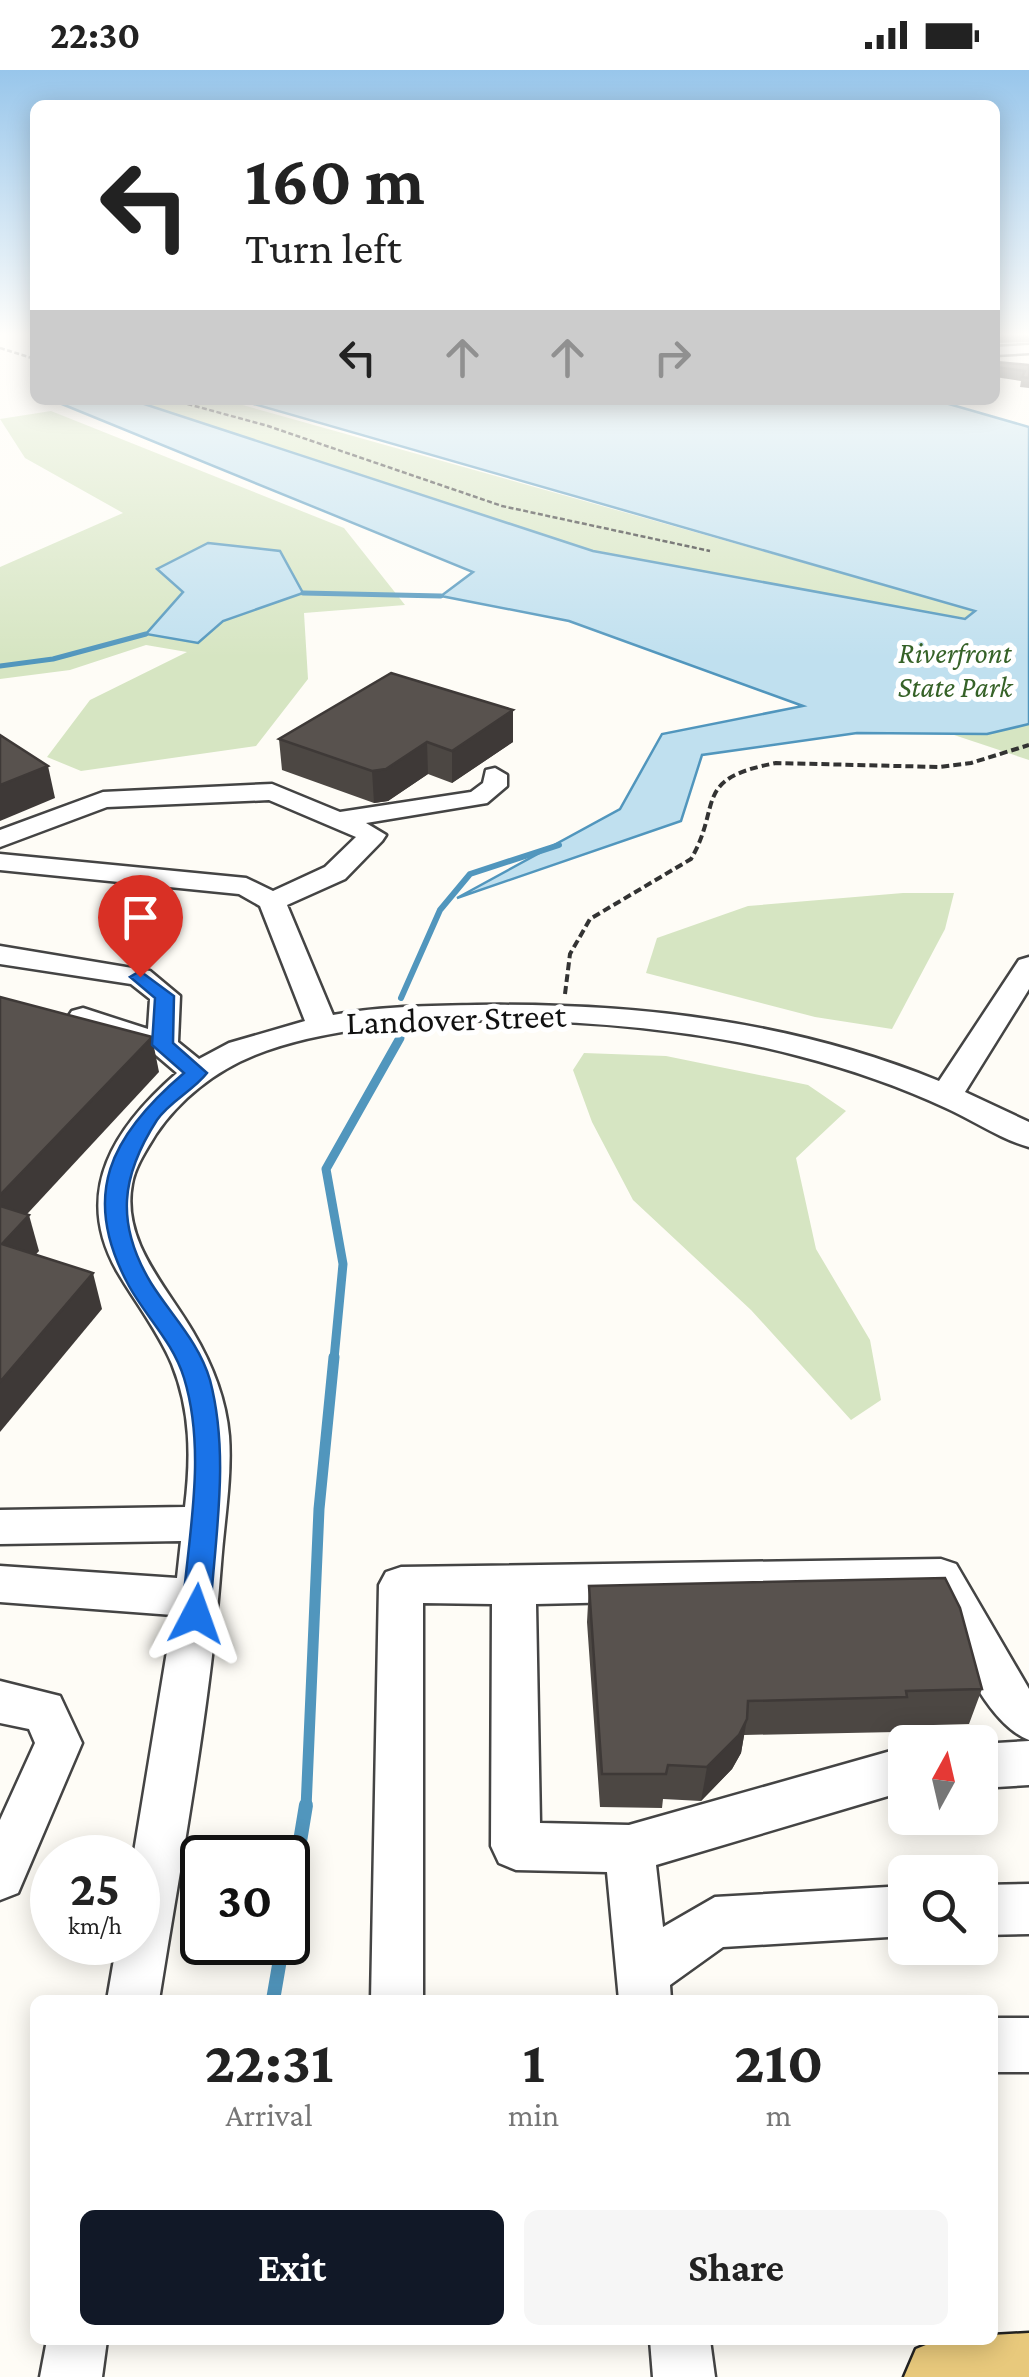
<!DOCTYPE html>
<html lang="en">
<head>
<meta charset="utf-8">
<style>
  :root { --surface:#fff; --page:#f6f6f6; --text:#222; --muted:#767676; --accent:#111827 }
  body { margin:0; font-family:"Crimson Pro",serif; background:var(--page); color:var(--text); height:100vh; display:flex; flex-direction:column; font-size:38px; white-space:nowrap }
  * { box-sizing:border-box; margin:0 }
  p { font-size:32px; color:var(--muted) }
  .icon { flex:none; width:55px; height:55px; fill:none; stroke:currentColor; stroke-width:2; stroke-linecap:round; stroke-linejoin:round }
  .map { position:relative; flex:1; overflow:hidden }
  .side { position:absolute; left:30px; top:1925px; width:968px; height:350px; display:flex; flex-direction:column; background:var(--surface); border-radius:15px; box-shadow:0 5px 25px #0003 }
  .side>* { flex:none }
  .hud { position:absolute; left:30px; top:30px; width:970px; height:305px; border-radius:15px; box-shadow:0 5px 25px #0003; background:#fff; color:var(--text); overflow:hidden }
  .needle { width:65px; rotate:8deg }
  .buttons { position:absolute; left:888px; top:1655px; display:grid; gap:20px }
  .buttons a { display:grid; place-items:center; width:110px; height:110px; border-radius:15px; background:var(--surface); box-shadow:0 5px 25px #0003; font-size:50px }
  .speed { position:absolute; left:30px; top:1765px; display:flex; gap:20px; font-size:50px; font-weight:700; text-align:center }
  .speed>* { display:grid; place-content:center; width:130px; height:130px; border-radius:50%; background:var(--surface); box-shadow:0 5px 25px #0003; line-height:1 }
  .speed small { font-size:25px; font-weight:400 }
  .speed .limit { border:5px solid #111; border-radius:15px; background:#fff; color:#111 }
  .pin { position:absolute; display:grid; place-items:center; width:85px; height:85px; color:#fff; margin:-102px -42px; border-radius:50% 50% 50% 0; rotate:-45deg; box-shadow:0 0 10px #0007 }
  .pin .icon { rotate:45deg }
  .me { position:absolute; width:110px; margin:-55px; rotate:4deg; stroke-linejoin:round; filter:drop-shadow(0 0 8px #0008) }
  .turn { display:flex; align-items:center; gap:35px; height:210px; padding:0 50px; font-size:45px }
  .turn .icon { width:130px; height:130px; stroke-width:2.5 }
  .turn b { display:block; font-size:70px; line-height:85px }
  .lanes { display:flex; align-items:center; height:95px; padding:0 50px; background:#0003; justify-content:center; gap:50px; direction:ltr }
  .lanes .off { opacity:.35 }
  .eta { display:flex; justify-content:space-evenly; align-items:center; height:170px; text-align:center }
  .eta b { font-size:60px; font-weight:700; line-height:70px }
  .primary-button { display:flex; gap:20px; margin-top:auto; padding:20px 50px }
  .primary-button a { flex:1; height:115px; border-radius:15px; background:var(--accent); color:#fff; font-size:40px; font-weight:700; line-height:115px; text-align:center }
  .primary-button a+a { background:var(--page); color:var(--text) }
  .status { display:flex; justify-content:space-between; align-items:center; height:70px; padding:0 50px; background:var(--surface); direction:ltr }
  .status svg { height:28px; fill:currentColor }
  .map>svg:first-child { display:block }
</style>
</head>
<body>
<div class="status"><b>22:30</b><svg viewBox="0 0 49 12"><path d="M0 12V9h3v3zM5 12V6h3v6zM10 12V3h3v9zM15 12V0h3v12zM26 1h20v11H26zM47 4h2v5h-2z"/></svg></div>
<div class="map">
<svg width="1029" height="2307" viewBox="0 0 1029 2307">
  <rect width="100%" height="100%" fill="#fefcf6"/>
  <!-- green -->
  <g fill="#d6e5c2">
    <polygon points="62,330 225,330 1029,556 1029,690 906,649"/>
    <polygon points="51,341 344,458 405,535 304,543 308,609 256,676 81,701 47,687 90,630 187,582 146,575 70,600 0,609 0,497 123,443 25,388 0,349"/>
    <polygon points="903,823 954,823 945,859 892,959 815,947 646,903 657,868 748,836"/>
    <polygon points="584,983 666,986 808,1015 846,1041 796,1088 816,1179 870,1270 881,1330 851,1350 751,1240 633,1130 592,1052 573,1000"/>
  </g>
  <!-- water -->
  <g fill="#c0e0ef" stroke="#5196bd" stroke-width="2.5">
    <polygon points="52,330 132,330 593,481 965,549 975,541 240,330 935,330 1029,357 1029,654 987,664 857,663 702,685 681,751 457,828 620,739 662,664 803,636 569,551 441,526 473,502"/>
    <polygon points="208,473 280,481 303,523 223,551 198,573 146,564 183,522 157,499"/>
  </g>
  <g fill="none" stroke-linecap="round" stroke-linejoin="round">
    <!-- stream-far4 -->
    <g stroke="#5196bd" stroke-width="5">
      <polyline points="303,523 441,526"/>
      <polyline points="0,596 53,589 146,564"/>
    </g>
    <!-- stream-far3 -->
    <polyline stroke="#5196bd" stroke-width="6" points="401,928 440,840 470,804 559,775"/>
    <!-- stream-far2 -->
    <polyline stroke="#5196bd" stroke-width="9" points="334,1289 343,1194 326,1099 400,968"/>
    <!-- stream-far1 -->
    <polyline stroke="#5196bd" stroke-width="11" points="306,1738 319,1439 334,1287"/>
    <!-- stream -->
    <g stroke="#5196bd" stroke-width="14">
      <polyline points="288,1844 306,1735"/>
      <polyline points="273,1930 283,1872"/>
    </g>
    <!-- minor casing -->
    <g stroke="#444" stroke-width="5">
      <g id="minor">
        <polygon points="1029,275 1029,283 995,285 995,277"/>
        <path d="M495,698L507,705V716L487,733L366,753L386,765L382,771L345,809L287,835L333,945C380,936 429,936 477,935C635,933 793,951 939,1011L1019,890L1029,887V919L965,1022L1029,1052V1077C1000,1069 973,1050 946,1038C899,1016 849,999 799,986C657,947 392,931 255,985C215,1001 180,1029 156,1064C147,1079 135,1096 132,1114C121,1171 167,1217 193,1262C212,1294 226,1329 229,1366C232,1408 224,1452 221,1494C210,1640 182,1785 159,1930H107L117,1872H138V1788H133L173,1545L0,1532V1496L177,1508L181,1471L0,1474V1440L185,1437C191,1388 191,1341 172,1294C158,1261 135,1232 117,1201C72,1121 115,1057 177,1003L150,980L72,953L68,947L72,941L83,938L148,959L150,929L131,914L0,894V876L150,901L180,926L178,972L199,989L229,973L305,951L260,836L239,824L0,800V784L246,808L273,821L325,797L356,767L269,730L107,737L0,777V760L103,722L272,714L340,742L471,722L483,713L486,700Z"/>
        <path d="M941,1489L956,1494L1029,1619V1670C984,1653 952,1568 929,1525L536,1534L540,1753L629,1755L905,1677V1721L656,1795L663,1857L715,1827L905,1816V1866L723,1877L670,1915L671,1930H619L607,1802L516,1800L499,1793L491,1776L492,1534L423,1533V1930H371L379,1515L386,1502L401,1497Z"/>
        <polygon points="0,1611 60,1626 82,1673 18,1823 0,1830 0,1750 35,1673 29,1659 0,1653"/>
        <polygon points="1029,1671 1029,1715 980,1718 980,1674"/>
        <polygon points="1029,1814 1029,1864 980,1865 980,1815"/>
        <rect x="992" y="1948" width="37" height="54"/>
        <polygon points="47,2270 107,2270 102,2307 40,2307"/>
        <polygon points="650,2270 710,2270 715,2307 653,2307"/>
      </g>
    </g>
    <!-- major casing -->
    <g stroke="#222" stroke-width="5">
      <polygon id="major" points="1029,2263 1029,2307 904,2307 916,2279 938,2270 992,2270 992,2265"/>
    </g>
    <!-- path-far1 -->
    <g stroke="#333" stroke-width="2.5" stroke-dasharray="5 2.5" stroke-linecap="butt">
      <polyline points="0,278 35,289"/>
      <polyline points="173,330 268,356 502,436 710,481"/>
    </g>
    <!-- path -->
    <path stroke="#333" stroke-width="4" stroke-dasharray="8 4" stroke-linecap="butt" d="M565,924L570,884L590,849L691,789C723,734 691,709 776,693L939,697L971,693L1029,675"/>
    <!-- minor -->
    <use href="#minor" fill="#fff" fill-rule="evenodd"/>
    <!-- major -->
    <use href="#major" fill="#e8c97c" fill-rule="evenodd"/>
  </g>
  <!-- wall -->
  <g fill="#4c4743">
    <polygon points="995,265 1029,265 1029,272 995,273"/>
    <polygon points="995,285 996,292 1029,295 1029,318 1020,317 1021,311 995,307"/>
    <polygon points="279,669 513,672 452,713 428,704 388,731 374,733 282,700"/>
    <polygon points="589,1516 982,1619 969,1654 898,1656 896,1662 744,1665 741,1683 732,1699 701,1731 663,1729 662,1738 600,1737 587,1552"/>
  </g>
  <!-- shaded-wall -->
  <g fill="#3e3937">
    <polygon points="513,640 513,672 452,713 452,681"/>
    <polygon points="427,672 428,704 388,731 374,733 372,701"/>
    <polygon points="48,696 55,728 0,751 0,715"/>
    <polygon points="152,967 159,1002 3,1170 0,1159 0,1125"/>
    <polygon points="29,1145 39,1181 13,1210 2,1174"/>
    <polygon points="93,1203 102,1239 0,1362 0,1312"/>
    <polygon points="747,1649 741,1683 732,1699 701,1731 707,1697"/>
  </g>
  <!-- building -->
  <g fill="#58524e" stroke="#3e3937" stroke-width="2.5">
    <polygon points="995,285 996,292 1029,295 1029,308 1022,307 1025,301 995,297"/>
    <polygon points="391,603 513,640 452,681 427,672 386,699 372,701 279,669"/>
    <polygon points="0,665 48,696 0,715"/>
    <polygon points="0,927 152,967 0,1125"/>
    <polygon points="0,1136 29,1145 2,1174 93,1203 0,1312"/>
    <polygon points="945,1508 960,1538 982,1619 906,1621 907,1627 748,1631 747,1649 739,1665 707,1697 668,1695 666,1704 602,1704 589,1516"/>
  </g>
  <!-- sky -->
  <linearGradient id="sky" x2="0" y2="1"><stop stop-color="#98c6eb"/><stop offset="0.45" stop-color="#fffefb"/><stop offset="1" stop-color="#fffefb" stop-opacity="0"/></linearGradient>
  <rect width="1029" height="588" fill="url(#sky)"/>
  <!-- route -->
  <path fill="#1a73e8" stroke="#114b97" stroke-width="2.5" d="M140,901L174,926L173,973L207,1003C193,1021 170,1031 157,1050C121,1106 115,1153 151,1213C171,1245 199,1272 210,1310C230,1386 215,1467 210,1544L206,1553L196,1556L186,1553L182,1544C188,1467 207,1383 184,1308C173,1272 146,1247 129,1216C79,1125 111,1065 184,1003L152,975L155,928L130,907Z"/>
  <g text-anchor="middle" dominant-baseline="central" stroke-width="10" stroke-linejoin="round" paint-order="stroke">
    <!-- far-park labels -->
    <g font-size="30" font-style="italic" fill="#366228" stroke="#fff">
      <text x="955" y="582">Riverfront<tspan x="955" dy="34">State Park</tspan></text>
    </g>
    <!-- street labels -->
    <g font-size="35" fill="#111" stroke="#fff">
      <text transform="translate(456 949) rotate(-2)">Landover Street</text>
    </g>
  </g>
</svg>
<div class="buttons">
<a><svg class="needle" viewBox="-14 -14 28 28"><path d="M0-13l5 13h-10z" fill="#e53935"/><path d="M0 13l5-13h-10z" fill="#767676"/></svg></a>
<a><svg class="icon" aria-label="search" viewBox="0 0 24 24"><circle cx="10" cy="10" r="6"/><path d="M15 15l6 6"/></svg></a>
</div>
<div class="speed"><div>25<small>km/h</small></div><div class="limit">30</div></div>
<div class="pin" style="left:140px;top:907px;background:#d93025"><svg class="icon" aria-label="arrive" viewBox="0 0 24 24"><path d="M6 21V4h12l-3 4 3 4H6"/></svg></div>
<svg class="me" style="left:196px;top:1544px" viewBox="-20 -20 40 40"><path d="M0-17L14 15 0 8-14 15z" fill="#1a73e8" stroke="#fff" stroke-width="4"/></svg>
<div class="hud">
<div class="turn"><svg class="icon" aria-label="left" viewBox="0 0 24 24"><path d="M17 20v-9H6M10 6l-5 5 5 5"/></svg><div><b>160 m</b>Turn left</div></div>
<div class="lanes"><svg class="icon" aria-label="left" viewBox="0 0 24 24"><path d="M17 20v-9H6M10 6l-5 5 5 5"/></svg><svg class="icon off" aria-label="ahead" viewBox="0 0 24 24"><path d="M12 20V5M6 11l6-6 6 6"/></svg><svg class="icon off" aria-label="ahead" viewBox="0 0 24 24"><path d="M12 20V5M6 11l6-6 6 6"/></svg><svg class="icon off" aria-label="right" viewBox="0 0 24 24"><path d="M7 20v-9h11M14 6l5 5-5 5"/></svg></div>
</div>
<section class="side">
<div class="eta">
<div><b>22:31</b><p>Arrival</p></div>
<div><b>1</b><p>min</p></div>
<div><b>210</b><p>m</p></div>
</div>
<div class="primary-button"><a>Exit</a><a>Share</a></div>
</section>
</div>
</body>
</html>
